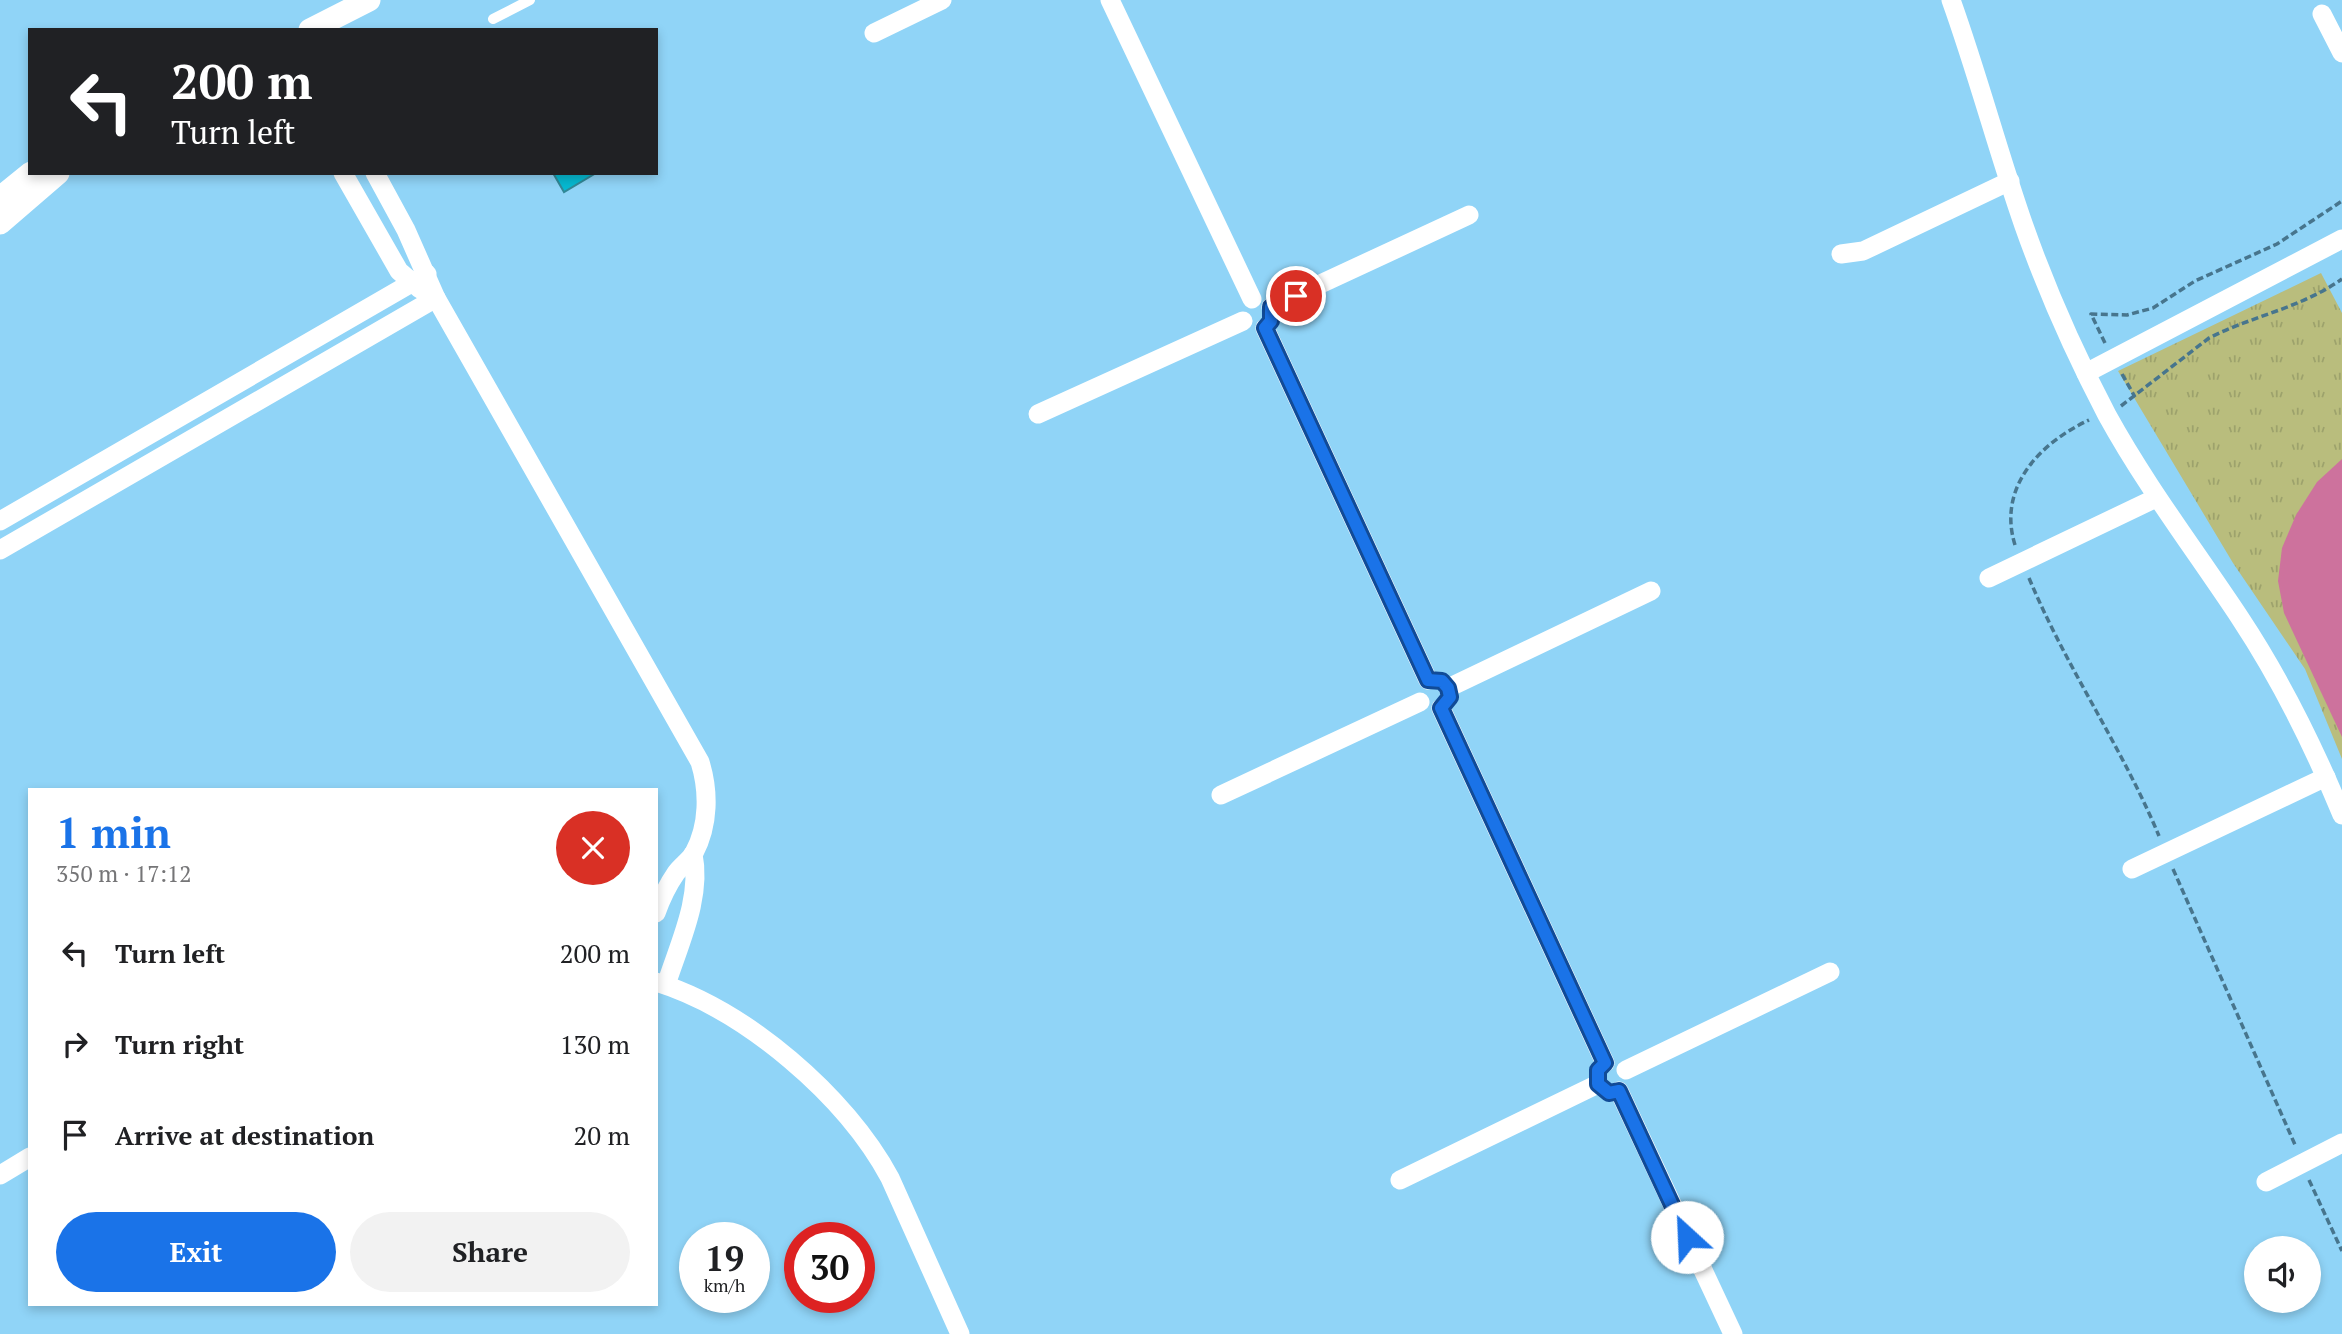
<!DOCTYPE html>
<html lang="en">
<head>
<meta charset="utf-8">
<style>
  :root { --surface:#fff; --page:#f2f2f2; --text:#202124; --muted:#757577; --accent:#1a73e8 }
  body { margin:0; font-family:"PT Serif",serif; background:var(--page); color:var(--text); height:100vh; display:flex; flex-direction:column; font-size:26px; white-space:nowrap }
  * { box-sizing:border-box; margin:0 }
  p { font-size:23px; color:var(--muted) }
  .icon { flex:none; width:38px; height:38px; fill:none; stroke:currentColor; stroke-width:2; stroke-linecap:round; stroke-linejoin:round }
  .map { position:relative; flex:1; overflow:hidden }
  .side { position:absolute; left:28px; top:788px; width:630px; height:518px; display:flex; flex-direction:column; background:var(--surface); border-radius:0px; box-shadow:0 4px 10px #0003 }
  .side>* { flex:none }
  .banner { position:absolute; left:28px; top:28px; width:630px; height:147px; border-radius:0px; box-shadow:0 4px 10px #0003; background:#202124; color:#fff; overflow:hidden }
  .fabs { position:absolute; left:2244px; top:1236px; display:grid; gap:14px }
  .fabs a { display:grid; place-items:center; width:77px; height:77px; border-radius:50%; background:var(--surface); box-shadow:0 4px 10px #0003; font-size:35px }
  .speed { position:absolute; left:679px; top:1222px; display:flex; gap:14px; font-size:35px; font-weight:700; text-align:center }
  .speed>* { display:grid; place-content:center; width:91px; height:91px; border-radius:50%; background:var(--surface); box-shadow:0 4px 10px #0003; line-height:1 }
  .speed small { font-size:18px; font-weight:400 }
  .speed .limit { border:10px solid #d22; background:#fff; color:#111 }
  .pin { position:absolute; display:grid; place-items:center; width:60px; height:60px; color:#fff; margin:-30px; border:4px solid #fff; border-radius:50%; box-shadow:0 2px 7px #0007 }
  .me { position:absolute; width:77px; margin:-38px; rotate:335deg; stroke-linejoin:round; filter:drop-shadow(0 0 5px #0008) }
  .turn { display:flex; align-items:center; gap:24px; height:147px; padding:0 28px; font-size:32px }
  .turn .icon { width:91px; height:91px; stroke-width:2.5 }
  .turn b { display:block; font-size:49px; line-height:60px }
  .round { display:grid; place-items:center; flex:none; width:74px; height:74px; border-radius:37px; background:var(--page) }
  .summary { display:flex; align-items:center; justify-content:space-between; height:119px; padding:0 28px }
  h1 { font-size:42px; font-weight:600; line-height:52px; color:var(--accent) }
  .primary-button { display:flex; gap:14px; margin-top:auto; padding:14px 28px }
  .primary-button a { flex:1; height:80px; border-radius:42px; background:var(--accent); color:#fff; font-size:28px; font-weight:600; line-height:80px; text-align:center }
  .primary-button a+a { background:var(--page); color:var(--text) }
  ul { padding:0; list-style:none }
  li { display:flex; align-items:center; gap:21px; height:91px; padding:0 28px }
  li div { flex:1 }
  li b { display:block; font-size:26px }
  li em { font-style:normal }
  .map>svg:first-child { display:block }
</style>
</head>
<body>
<div class="map">
<svg width="2342" height="1334" viewBox="0 0 2342 1334">
  <defs>
    <pattern id="park-tufts" width="24" height="20" patternUnits="userSpaceOnUse" patternTransform="scale(1.75)"><rect width="24" height="20" fill="#b9bd7d"/><path d="M3 7l-1-3M5 7V3M7 7l1-3M15 17l-1-3M17 17v-4M19 17l1-3" fill="none" stroke="#9da26c"/></pattern>
  </defs>
  <rect width="100%" height="100%" fill="#90d4f7"/>
  <!-- park -->
  <polygon fill="url(#park-tufts)" points="2321,273 2342,313 2342,759 2305,669 2233,563 2118,371"/>
  <!-- water -->
  <polygon fill="#cd729d" points="2342,459 2342,737 2284,613 2278,581 2282,548 2296,515 2317,482"/>
  <!-- building -->
  <polygon fill="#06b9d1" stroke="#328897" stroke-width="2" points="553,173 596,173 564,192"/>
  <g fill="none" stroke-linecap="round" stroke-linejoin="round">
    <!-- path -->
    <g stroke="#47758d" stroke-width="3.5" stroke-dasharray="7 3.5" stroke-linecap="butt">
      <polyline points="2105,343 2091,314 2127,315 2153,308 2195,281 2277,244 2342,201"/>
      <polyline points="2122,374 2135,397"/>
      <path d="M2121,406L2209,338C2252,316 2301,308 2342,279"/>
      <path d="M2015,545C1997,487 2040,443 2089,420"/>
      <path d="M2029,578C2066,667 2122,747 2159,836"/>
      <polyline points="2173,869 2296,1147"/>
      <polyline points="2309,1180 2342,1251"/>
    </g>
    <!-- service -->
    <polyline stroke="#fff" stroke-width="10" points="493,19 530,0"/>
    <!-- minor -->
    <g stroke="#fff" stroke-width="19">
      <polyline points="1110,0 1252,299"/>
      <path d="M1951,0C1978,75 1998,152 2024,226C2047,291 2075,354 2107,415C2146,486 2195,550 2240,618C2281,680 2314,747 2342,815"/>
      <polyline points="2322,14 2342,53"/>
      <polyline points="874,33 942,0"/>
      <polyline points="343,173 399,271 420,289"/>
      <path d="M375,173L406,230L436,298L700,762C709,791 709,825 694,853C690,860 681,866 676,873C667,886 661,899 656,913"/>
      <polyline points="1841,254 1863,251 2010,181"/>
      <polyline points="1271,307 1469,215"/>
      <polyline points="1265,328 1428,680"/>
      <polyline points="2086,373 2342,239"/>
      <polyline points="1038,414 1243,321"/>
      <polyline points="0,521 427,274"/>
      <polyline points="0,550 436,298"/>
      <polyline points="1989,578 2156,498"/>
      <polyline points="1448,688 1651,591"/>
      <polyline points="1441,708 1605,1063"/>
      <polyline points="1221,795 1420,702"/>
      <polyline points="2132,869 2326,777"/>
      <path d="M656,982C746,1010 846,1096 890,1178L960,1334"/>
      <path d="M666,985C679,944 702,898 693,854"/>
      <polyline points="1626,1070 1830,972"/>
      <polyline points="1619,1091 1733,1334"/>
      <polyline points="0,1175 30,1157"/>
      <polyline points="1400,1180 1598,1084"/>
      <polyline points="2266,1182 2342,1143"/>
    </g>
    <!-- tertiary -->
    <g stroke="#fff" stroke-width="23">
      <polyline points="310,30 369,0"/>
      <polyline points="0,198 31,173"/>
      <polyline points="0,223 58,173"/>
    </g>
  </g>
  <g fill="none" stroke-linecap="round" stroke-linejoin="round">
    <!-- route casing -->
    <g stroke="#114b97" stroke-width="18">
      <polyline id="route" points="1296,296 1271,307 1271,321 1265,328 1428,680 1442,681 1448,688 1450,697 1441,708 1605,1063 1598,1070 1598,1084 1609,1093 1619,1091 1687,1237"/>
    </g>
    <!-- route -->
    <use href="#route" stroke="#1a73e8" stroke-width="12"/>
  </g>
</svg>
<div class="fabs">
<a><svg class="icon" aria-label="sound" viewBox="0 0 24 24"><path d="M4 9h4l5-4v14l-5-4H4zM17 9q2 3 0 6"/></svg></a>
</div>
<div class="speed"><div>19<small>km/h</small></div><div class="limit">30</div></div>
<div class="pin" style="left:1296px;top:296px;background:#d93025"><svg class="icon" aria-label="arrive" viewBox="0 0 24 24"><path d="M6 21V4h12l-3 4 3 4H6"/></svg></div>
<svg class="me" style="left:1687px;top:1237px" viewBox="-20 -20 40 40"><circle r="19" fill="#fff"/><path d="M0-13L10 11 0 6-10 11z" fill="#1a73e8"/></svg>
<div class="banner">
<div class="turn"><svg class="icon" aria-label="left" viewBox="0 0 24 24"><path d="M17 20v-9H6M10 6l-5 5 5 5"/></svg><div><b>200 m</b>Turn left</div></div>
</div>
<section class="side">
<div class="summary"><div><h1>1 min</h1><p>350 m · 17:12</p></div><a class="round" style="background:#d93025;color:#fff"><svg class="icon" aria-label="close" viewBox="0 0 24 24"><path d="M6 6l12 12M18 6L6 18"/></svg></a></div>
<ul>
<li><svg class="icon" aria-label="left" viewBox="0 0 24 24"><path d="M17 20v-9H6M10 6l-5 5 5 5"/></svg><div><b>Turn left</b></div><em>200 m</em></li>
<li><svg class="icon" aria-label="right" viewBox="0 0 24 24"><path d="M7 20v-9h11M14 6l5 5-5 5"/></svg><div><b>Turn right</b></div><em>130 m</em></li>
<li><svg class="icon" aria-label="arrive" viewBox="0 0 24 24"><path d="M6 21V4h12l-3 4 3 4H6"/></svg><div><b>Arrive at destination</b></div><em>20 m</em></li>
</ul>
<div class="primary-button"><a>Exit</a><a>Share</a></div>
</section>
</div>
</body>
</html>
